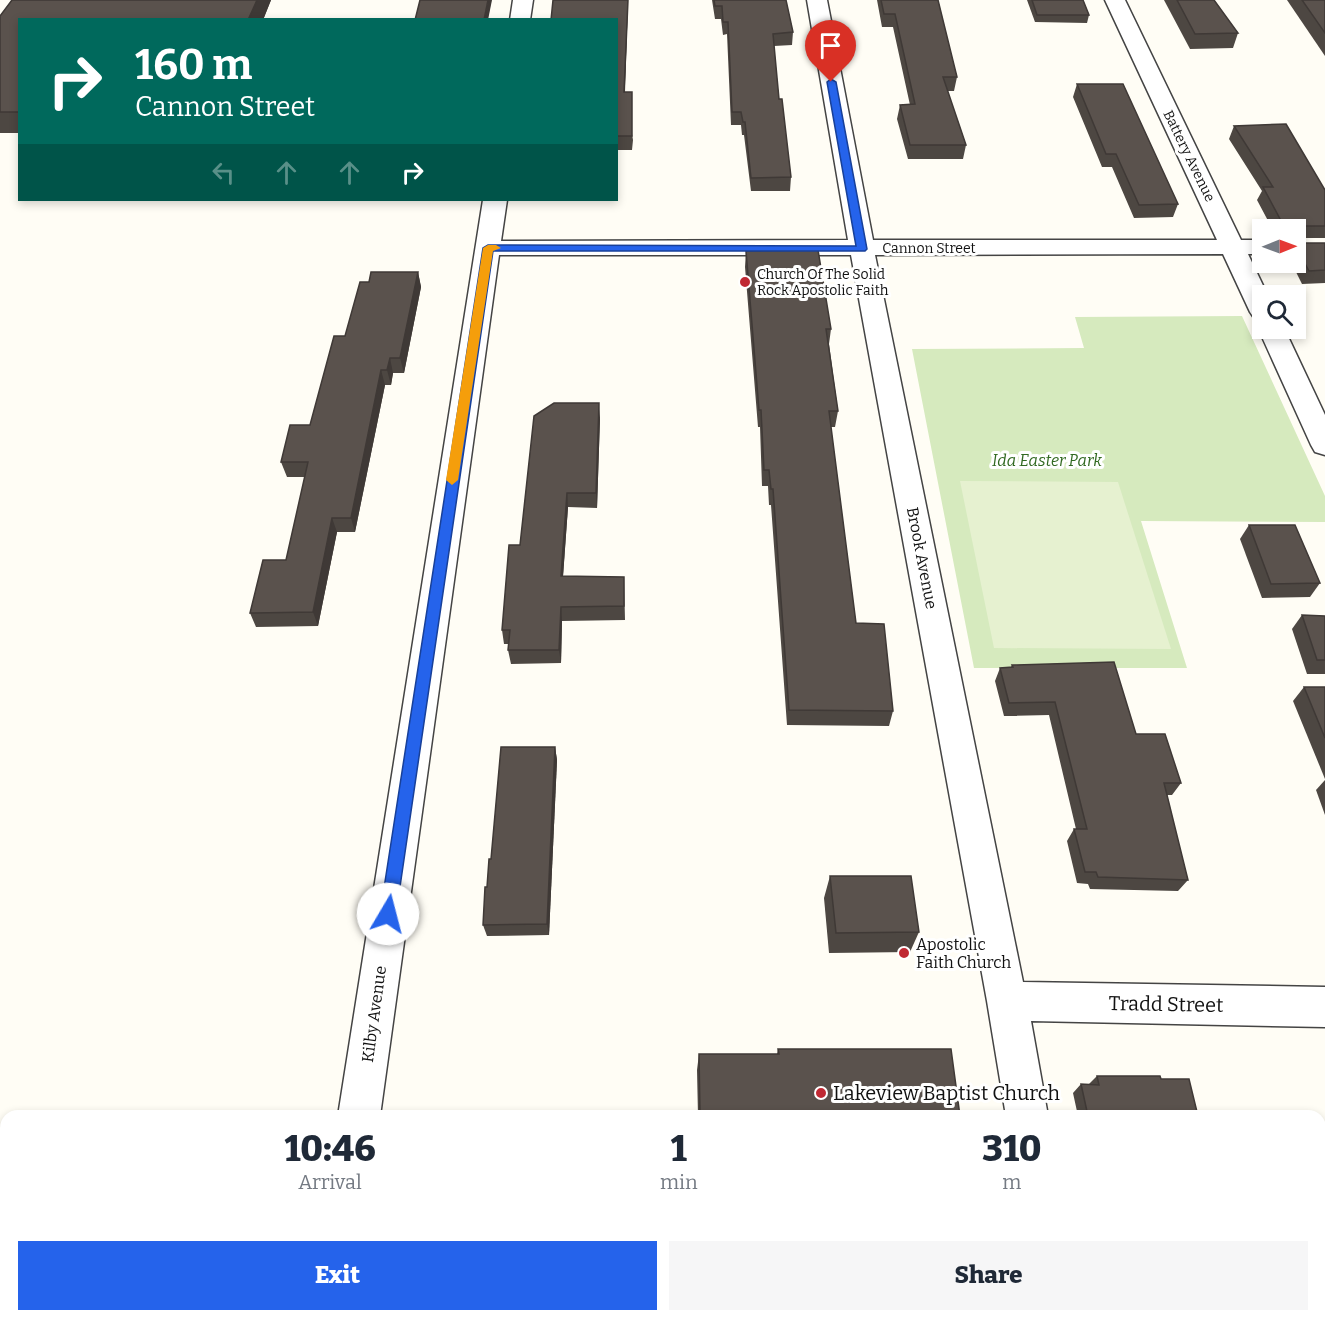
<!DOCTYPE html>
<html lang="en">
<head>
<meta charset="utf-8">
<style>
  :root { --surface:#fff; --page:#f6f6f7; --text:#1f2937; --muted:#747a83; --accent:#2563eb }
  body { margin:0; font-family:Bitter,serif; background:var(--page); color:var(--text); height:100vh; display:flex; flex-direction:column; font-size:22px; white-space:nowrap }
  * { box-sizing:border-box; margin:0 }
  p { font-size:20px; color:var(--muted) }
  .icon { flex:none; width:33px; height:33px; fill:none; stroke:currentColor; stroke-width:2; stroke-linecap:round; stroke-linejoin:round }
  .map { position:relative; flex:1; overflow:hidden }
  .details { position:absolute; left:0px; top:1110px; width:1326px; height:212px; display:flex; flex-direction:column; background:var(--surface); border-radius:18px 18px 0 0; box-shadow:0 3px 9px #0003 }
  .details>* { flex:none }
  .banner { position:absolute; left:18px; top:18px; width:600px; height:183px; border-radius:0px; box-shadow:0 3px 9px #0003; background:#00695c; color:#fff; overflow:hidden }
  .needle { width:39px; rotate:89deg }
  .tools { position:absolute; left:1252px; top:219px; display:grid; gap:12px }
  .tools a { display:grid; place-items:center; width:54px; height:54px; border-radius:0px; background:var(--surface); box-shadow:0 3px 9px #0003; font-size:30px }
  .pin { position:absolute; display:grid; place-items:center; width:51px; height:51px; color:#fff; margin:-62px -26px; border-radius:50% 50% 50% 0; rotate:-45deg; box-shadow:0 0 6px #0007 }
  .pin .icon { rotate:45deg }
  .me { position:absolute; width:66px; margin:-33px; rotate:8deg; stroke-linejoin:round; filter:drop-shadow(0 0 4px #0008) }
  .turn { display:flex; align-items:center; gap:21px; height:126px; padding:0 18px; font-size:27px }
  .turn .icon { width:78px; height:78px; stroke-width:2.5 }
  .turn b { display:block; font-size:42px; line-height:51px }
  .lanes { display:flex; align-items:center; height:57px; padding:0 18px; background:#0003; justify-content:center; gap:30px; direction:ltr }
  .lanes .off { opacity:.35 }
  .eta { display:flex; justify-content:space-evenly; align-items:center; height:102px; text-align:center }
  .eta b { font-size:36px; font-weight:800; line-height:42px }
  .cta { display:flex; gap:12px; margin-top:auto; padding:12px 18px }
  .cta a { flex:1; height:69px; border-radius:0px; background:var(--accent); color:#fff; font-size:24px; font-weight:800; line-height:69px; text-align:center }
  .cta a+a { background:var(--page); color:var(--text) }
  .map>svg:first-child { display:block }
</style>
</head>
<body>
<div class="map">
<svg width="1325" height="1321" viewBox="0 0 1325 1321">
  <rect width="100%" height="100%" fill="#fffdf5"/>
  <!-- green -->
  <polygon fill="#d6eabe" points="1242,316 1325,496 1325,522 1141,521 1187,668 974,668 912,349 1084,348 1075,317"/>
  <!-- pitch -->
  <polygon fill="#e6f1d0" points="960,481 1118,482 1171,649 994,648"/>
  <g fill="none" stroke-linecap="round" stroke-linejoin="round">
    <!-- minor casing -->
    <g stroke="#444" stroke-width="3">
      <g id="minor">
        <polygon points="513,0 533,0 530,20 510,20"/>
        <polygon points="807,0 827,0 873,240 1217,240 1105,0 1125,0 1241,240 1263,240 1263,254 1248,254 1268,296 1263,296 1263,320 1254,318 1250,312 1223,254 875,255 1023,982 1325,987 1325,1027 1031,1021 1048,1116 1006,1116 987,1001 851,255 499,255 380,1116 338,1116 483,200 507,200 501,241 848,240"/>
        <polygon points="1262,322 1263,328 1284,328 1325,415 1325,455 1315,452 1311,445 1258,328"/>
        <polygon points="307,1316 353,1316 352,1321 306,1321"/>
        <polygon points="1037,1316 1083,1316 1084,1321 1038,1321"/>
      </g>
    </g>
    <!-- minor -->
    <use href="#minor" fill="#fff" fill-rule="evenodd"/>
  </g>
  <!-- wall -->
  <g fill="#4d4742">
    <polygon points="12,0 271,0 263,20 20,20 20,133 0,133 0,16"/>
    <polygon points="553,0 628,0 625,92 633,140 632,150 618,150 616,169 616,20"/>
    <polygon points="712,0 786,0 793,32 792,45 774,46 779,99 791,177 790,191 751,191 744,135 742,135 741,125 731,125 727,34 723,35 721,19 715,19"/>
    <polygon points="877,0 938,0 957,77 954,91 947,91 966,145 963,159 908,159 897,119 900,105 910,105 893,27 882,27"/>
    <polygon points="1027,0 1083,0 1089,15 1087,23 1035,22"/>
    <polygon points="1164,0 1214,0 1238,33 1233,48 1190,49"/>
    <polygon points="1287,0 1325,0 1325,56"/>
    <polygon points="1077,84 1178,204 1173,217 1134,218 1112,167 1102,167 1073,97"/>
    <polygon points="1234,126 1325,190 1325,238 1301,238 1301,243 1325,243 1325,283 1302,284 1291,262 1296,262 1296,230 1273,230 1257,200 1262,191 1229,139"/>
    <polygon points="746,251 831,329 829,344 838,411 835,427 831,427 856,623 893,711 889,726 787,725 771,505 769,505 768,486 762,486 760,427 758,427 745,267"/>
    <polygon points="418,272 421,287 404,373 393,373 391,385 385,385 355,532 337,532 318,626 256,627 250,613 286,560 305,477 287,477 281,462 310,425 369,282"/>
    <polygon points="600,418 597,508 568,507 563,576 624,577 625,620 562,621 561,663 511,664 508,650 509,644 504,644 502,630 520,545"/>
    <polygon points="1249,525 1320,583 1310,597 1262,598 1240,539"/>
    <polygon points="1302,615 1325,616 1325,674 1307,674 1292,629"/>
    <polygon points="1012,665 1136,734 1181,783 1172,795 1167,795 1188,880 1178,891 1090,889 1088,884 1077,883 1067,841 1074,829 1076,829 1049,715 1004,716 995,681 1000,668 1011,667"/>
    <polygon points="1304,687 1325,687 1325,779 1293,701"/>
    <polygon points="555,747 557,760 549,935 487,936 483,925 491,859"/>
    <polygon points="1325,780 1325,815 1316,790"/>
    <polygon points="830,876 919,932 910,952 829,953 824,898"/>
    <polygon points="778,1049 960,1116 698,1116 697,1070 699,1054 777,1054"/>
    <polygon points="1097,1076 1161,1079 1198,1116 1078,1116 1073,1093 1081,1084 1089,1084"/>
    <polygon points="849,1316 960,1316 978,1321 850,1321"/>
    <polygon points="1120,1316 1254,1316 1255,1321 1121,1321"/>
  </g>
  <!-- shaded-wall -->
  <g fill="#3f3936">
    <polygon points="257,0 271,0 263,20 248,20"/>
    <polygon points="488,0 492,0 488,20 484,20"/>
    <polygon points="628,0 628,6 624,106 624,92"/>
    <polygon points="617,136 618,150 616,169 616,148"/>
    <polygon points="418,272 421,287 404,373 400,358"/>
    <polygon points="390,358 393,373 391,385 387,370"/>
    <polygon points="381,370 385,385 355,532 351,518"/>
    <polygon points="599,403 600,418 597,508 596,493"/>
    <polygon points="567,493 568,507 562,591 561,576"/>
    <polygon points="332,518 337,532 318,626 313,612"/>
    <polygon points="561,607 562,621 561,663 559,650"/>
    <polygon points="555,747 557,760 549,935 547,924"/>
  </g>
  <!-- building -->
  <g fill="#5a524d" stroke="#3f3936" stroke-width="1.5">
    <polygon points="12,0 257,0 248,20 20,20 20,112 0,112 0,16"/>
    <polygon points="420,0 488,0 484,20 415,20"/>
    <polygon points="553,0 628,0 624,92 632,92 632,136 617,136 616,148 616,20 551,20"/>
    <polygon points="714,0 786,0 793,32 773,34 779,99 782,99 791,177 751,178 745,122 743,122 741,112 732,112 728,22 723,22 722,6 715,6"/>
    <polygon points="881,0 938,0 957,77 943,77 966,145 910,145 900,105 915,104 895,14 884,14"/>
    <polygon points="1032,0 1083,0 1089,15 1037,15"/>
    <polygon points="1177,0 1214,0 1238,33 1195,34"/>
    <polygon points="1302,0 1325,0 1325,33"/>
    <polygon points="1077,84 1123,84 1178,204 1139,205 1116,154 1106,154"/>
    <polygon points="1286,124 1325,190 1325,226 1301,226 1301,243 1325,243 1325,270 1309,271 1296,247 1296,230 1286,230 1263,187 1273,187 1234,126"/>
    <polygon points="818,250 831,329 826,329 838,411 829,411 856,623 884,624 893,711 789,710 773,489 771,489 769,470 764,470 761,410 759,410 746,251"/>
    <polygon points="371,272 418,272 400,358 390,358 387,370 381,370 351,518 332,518 313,612 250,613 263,560 286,560 308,462 281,462 290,425 310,425 334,336 345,336 360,282 369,282"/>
    <polygon points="554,403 599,403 596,493 567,493 561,576 624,577 624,606 561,607 559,650 508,650 510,630 502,630 509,545 520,545 534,416"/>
    <polygon points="1249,525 1295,525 1320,583 1271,584"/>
    <polygon points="1302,615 1325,616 1325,660 1317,660"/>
    <polygon points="1114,662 1136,734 1165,734 1181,783 1164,783 1188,880 1098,877 1096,872 1085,872 1074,829 1087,829 1055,702 1009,703 1000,668 1013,667 1012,665"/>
    <polygon points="1304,687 1325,687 1325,738"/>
    <polygon points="501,747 555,747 547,924 483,925 485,887 487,887 489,859 491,859"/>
    <polygon points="830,876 911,876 919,932 836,933"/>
    <polygon points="778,1049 951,1049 960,1116 700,1116 699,1054 779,1054"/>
    <polygon points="1097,1076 1160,1076 1161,1079 1189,1079 1198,1116 1088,1116 1081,1084 1099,1085"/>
    <polygon points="854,1316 960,1316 977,1317 978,1321 854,1321"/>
    <polygon points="1131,1316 1254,1316 1255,1321 1133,1321"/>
  </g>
  <!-- route -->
  <polygon fill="#2563eb" stroke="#184099" stroke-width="1.5" points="831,79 836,82 867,249 865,251 493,251 396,914 394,919 388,921 383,919 380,914 483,248 488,245 856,246 827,82"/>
  <!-- slow -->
  <polygon fill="#f59e0b" points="496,245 501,248 493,251 458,480 452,485 446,480 483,248 488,245"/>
  <!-- markers -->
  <g fill="#c02933" stroke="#fff" stroke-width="2">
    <circle cx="745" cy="282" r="6"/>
    <circle cx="904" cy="953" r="6"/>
    <circle cx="821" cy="1093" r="6"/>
  </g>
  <g text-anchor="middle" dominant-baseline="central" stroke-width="6" stroke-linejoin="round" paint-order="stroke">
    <!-- far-street labels -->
    <g font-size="14" fill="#111" stroke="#fff">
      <text transform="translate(1189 156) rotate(64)">Battery Avenue</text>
      <text x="929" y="248">Cannon Street</text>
    </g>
    <!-- far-poi labels -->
    <g font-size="14" fill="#111" stroke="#fff" text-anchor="start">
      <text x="757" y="274">Church Of The Solid<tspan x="757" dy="16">Rock Apostolic Faith</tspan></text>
    </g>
    <!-- park labels -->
    <g font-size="16" font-style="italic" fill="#316921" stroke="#fff">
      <text x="1047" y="460">Ida Easter Park</text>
    </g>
    <!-- street labels -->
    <g font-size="16" fill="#111" stroke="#fff">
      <text transform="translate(922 558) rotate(79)">Brook Avenue</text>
      <text transform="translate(374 1014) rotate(-82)">Kilby Avenue</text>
    </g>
    <!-- poi labels -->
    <g font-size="16" fill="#111" stroke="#fff" text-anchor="start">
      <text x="916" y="944">Apostolic<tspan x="916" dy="18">Faith Church</tspan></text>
    </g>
    <!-- near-street labels -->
    <g font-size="20" fill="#111" stroke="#fff">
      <text transform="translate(1166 1004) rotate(1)">Tradd Street</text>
    </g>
    <!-- near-poi labels -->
    <g font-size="20" fill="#111" stroke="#fff" text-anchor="start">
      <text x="833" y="1093">Lakeview Baptist Church</text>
    </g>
  </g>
</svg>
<div class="tools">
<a><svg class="needle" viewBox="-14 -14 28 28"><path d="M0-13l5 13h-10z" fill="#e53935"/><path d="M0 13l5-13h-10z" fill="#747a83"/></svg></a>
<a><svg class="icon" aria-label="search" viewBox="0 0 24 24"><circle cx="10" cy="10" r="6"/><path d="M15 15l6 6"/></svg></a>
</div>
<div class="pin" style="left:831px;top:82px;background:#d93025"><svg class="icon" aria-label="arrive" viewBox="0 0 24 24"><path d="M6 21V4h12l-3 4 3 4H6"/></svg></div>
<svg class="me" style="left:388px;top:914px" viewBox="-20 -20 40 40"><circle r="19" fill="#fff"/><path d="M0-13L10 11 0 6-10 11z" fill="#2563eb"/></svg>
<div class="banner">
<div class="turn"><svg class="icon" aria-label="right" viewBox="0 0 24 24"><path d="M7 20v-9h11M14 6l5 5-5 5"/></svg><div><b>160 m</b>Cannon Street</div></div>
<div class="lanes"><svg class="icon off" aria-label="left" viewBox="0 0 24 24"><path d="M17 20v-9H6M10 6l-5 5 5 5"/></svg><svg class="icon off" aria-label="ahead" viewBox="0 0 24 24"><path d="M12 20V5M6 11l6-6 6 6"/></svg><svg class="icon off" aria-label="ahead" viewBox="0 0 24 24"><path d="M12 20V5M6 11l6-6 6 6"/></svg><svg class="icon" aria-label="right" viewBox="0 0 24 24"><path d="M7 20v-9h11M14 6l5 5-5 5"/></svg></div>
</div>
<section class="details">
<div class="eta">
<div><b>10:46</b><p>Arrival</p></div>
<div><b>1</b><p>min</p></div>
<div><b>310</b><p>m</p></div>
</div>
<div class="cta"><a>Exit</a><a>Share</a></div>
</section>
</div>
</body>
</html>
